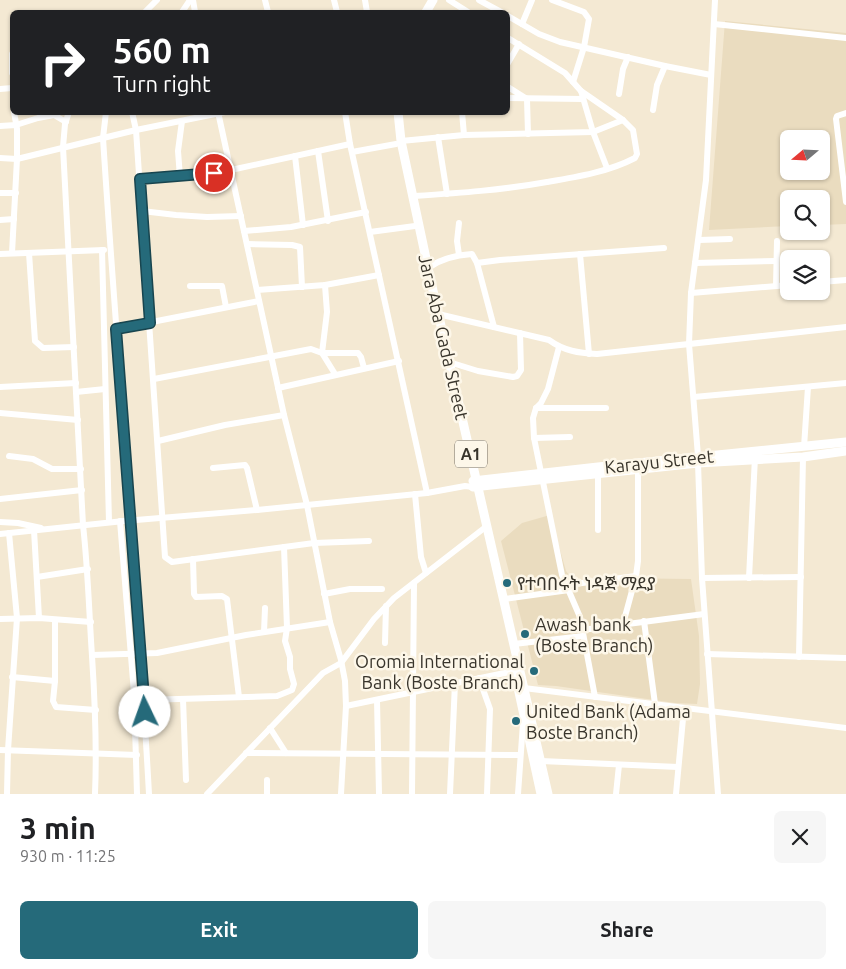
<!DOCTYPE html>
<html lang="en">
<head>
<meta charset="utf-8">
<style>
  :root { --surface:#fff; --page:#f6f6f6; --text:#202124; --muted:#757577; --accent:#256a7a }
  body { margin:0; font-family:Ubuntu,"Noto Sans Ethiopic",sans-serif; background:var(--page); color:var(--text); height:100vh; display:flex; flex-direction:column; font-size:19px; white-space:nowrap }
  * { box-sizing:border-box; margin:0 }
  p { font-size:16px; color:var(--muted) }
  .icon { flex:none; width:28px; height:28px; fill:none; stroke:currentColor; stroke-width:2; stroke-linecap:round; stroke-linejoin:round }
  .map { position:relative; height:794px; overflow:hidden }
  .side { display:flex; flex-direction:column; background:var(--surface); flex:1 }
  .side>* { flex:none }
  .top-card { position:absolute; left:10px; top:10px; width:500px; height:105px; border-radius:8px; box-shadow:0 1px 4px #0004; background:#202124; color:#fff; overflow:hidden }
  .needle { width:32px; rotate:251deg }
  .tools { position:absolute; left:780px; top:130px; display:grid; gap:10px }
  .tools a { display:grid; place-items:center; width:50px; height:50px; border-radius:8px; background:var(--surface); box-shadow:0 1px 4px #0004; font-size:25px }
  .pin { position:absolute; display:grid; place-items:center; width:42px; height:42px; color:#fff; margin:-21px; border:2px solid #fff; border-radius:50%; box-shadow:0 1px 5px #0007 }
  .me { position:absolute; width:55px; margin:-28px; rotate:357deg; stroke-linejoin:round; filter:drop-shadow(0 0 4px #0008) }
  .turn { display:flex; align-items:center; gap:18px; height:105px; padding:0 20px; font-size:22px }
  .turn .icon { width:65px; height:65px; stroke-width:2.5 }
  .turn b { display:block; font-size:35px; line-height:42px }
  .round { display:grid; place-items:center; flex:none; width:52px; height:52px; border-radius:8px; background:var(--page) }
  .head { display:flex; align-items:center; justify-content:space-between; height:85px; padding:0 20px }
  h1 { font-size:30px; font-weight:700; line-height:38px }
  .primary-button { display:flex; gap:10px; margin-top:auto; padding:10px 20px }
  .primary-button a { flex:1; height:58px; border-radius:8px; background:var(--accent); color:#fff; font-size:20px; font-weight:700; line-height:58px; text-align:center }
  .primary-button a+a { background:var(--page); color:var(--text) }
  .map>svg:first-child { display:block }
</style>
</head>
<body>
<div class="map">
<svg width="846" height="794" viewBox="0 0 846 794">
  <rect width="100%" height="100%" fill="#f4e9d3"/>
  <!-- built -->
  <g fill="#eadcbf" fill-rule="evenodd">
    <path d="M725,21L846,33V224L821,225V199H789V226L709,230ZM789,139H821V171H789Z"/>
    <polygon points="550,515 566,571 576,584 609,578 691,579 699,636 700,684 697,704 675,703 556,686 538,685 501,541 522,523"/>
  </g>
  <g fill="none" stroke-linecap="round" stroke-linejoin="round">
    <!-- minor -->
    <g stroke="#fff" stroke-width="6">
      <polyline points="193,0 195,12"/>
      <polyline points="265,0 268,12"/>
      <polyline points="334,0 337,12"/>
      <polyline points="365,0 367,12"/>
      <polyline points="449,0 468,12"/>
      <polyline points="479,0 501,12"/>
      <polyline points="552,0 584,12 589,19 584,47 573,82"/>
      <polyline points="145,12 157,0"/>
      <polyline points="182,12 190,0"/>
      <polyline points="508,16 539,34 560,42 665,66 711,75"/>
      <polyline points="522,24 532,0"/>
      <polyline points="714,24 846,38"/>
      <polyline points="12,54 12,73"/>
      <polyline points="508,63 519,44"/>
      <polyline points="508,87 527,99 528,134"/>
      <polyline points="0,89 12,88"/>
      <polyline points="581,91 593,132 607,168"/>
      <polyline points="619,94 623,69 628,57"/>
      <polyline points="508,98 583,99"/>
      <polyline points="653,110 657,85 665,66"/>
      <path d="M69,112L65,124L63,147L83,525C88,569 89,612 92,656C95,702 97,747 95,794"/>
      <path d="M106,112L103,138C117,357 137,575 149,794"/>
      <polyline points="132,112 136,130 165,557 172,562 314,543 369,541"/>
      <polyline points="218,112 284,415 307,505 330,622 341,660 345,681 346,706 341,794"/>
      <polyline points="345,112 350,144 427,493"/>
      <polyline points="462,112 464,135"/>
      <polyline points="846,113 837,116 836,119 846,202"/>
      <polyline points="0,126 16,125 38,118 54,115 66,122"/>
      <polyline points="438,137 447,194"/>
      <polyline points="401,141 464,135 593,132 623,120"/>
      <polyline points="318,151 328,221"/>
      <polyline points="352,152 396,144"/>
      <polyline points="295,156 303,225"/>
      <polyline points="0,158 17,159 136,130 225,112"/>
      <polyline points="180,177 178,151 182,121"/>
      <polyline points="140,179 198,175 231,170 350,144"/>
      <polyline points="0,193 16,193"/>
      <path d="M414,196C459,193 503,190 547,182C577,177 608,172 635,158L637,154L633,130L623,120L581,91L565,73L508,38"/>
      <polyline points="142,211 176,215 207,217 241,216"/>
      <polyline points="0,220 14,219"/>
      <polyline points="459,223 457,241 459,255"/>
      <polyline points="244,231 291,227 366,212"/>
      <polyline points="370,232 415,226"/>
      <polyline points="699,240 730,239"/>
      <polyline points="247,244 292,245 300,247 302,287"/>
      <polyline points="102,250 109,522"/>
      <polyline points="12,253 17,159 17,129 14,112"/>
      <polyline points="29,253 35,341 43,348 74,347"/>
      <polyline points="0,254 104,250"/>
      <polyline points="580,254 589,354"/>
      <polyline points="477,263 500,260 664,248"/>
      <polyline points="695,263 776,261"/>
      <path d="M428,268C442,258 456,255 472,254L477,263L494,327"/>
      <polyline points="821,282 846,280"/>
      <polyline points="325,285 327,312 322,353 335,374"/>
      <polyline points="190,286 222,286 226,307"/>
      <polyline points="776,286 777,241"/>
      <polyline points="257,290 325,285 379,275"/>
      <polyline points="691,293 789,285"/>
      <path d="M438,314L549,340C564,351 579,353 597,354L846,327"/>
      <polyline points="116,329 259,301"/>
      <polyline points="559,347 548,389 541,403 536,408 533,418 534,438 562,575 580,617 595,697"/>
      <polyline points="449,362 478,371 513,377 517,376 521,370 520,333"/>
      <polyline points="154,379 311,349 322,353 358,353 361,357 364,368"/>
      <polyline points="0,387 76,383"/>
      <polyline points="278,388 399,361"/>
      <polyline points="76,392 105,389"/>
      <polyline points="694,397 846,383"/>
      <polyline points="536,408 606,408"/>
      <polyline points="0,413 78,420"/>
      <polyline points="534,438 570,437"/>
      <polyline points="158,441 225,425 284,415"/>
      <polyline points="804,447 808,387"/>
      <polyline points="9,456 33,459 52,469 81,469"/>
      <polyline points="698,456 689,344 691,293 706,180 715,0"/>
      <polyline points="698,463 702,578 718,794"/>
      <polyline points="213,468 245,465 247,468 257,510"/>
      <polyline points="598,471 598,530"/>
      <polyline points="415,494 421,557 426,573"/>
      <polyline points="0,499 82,490"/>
      <polyline points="120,521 134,693 137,794"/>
      <polyline points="0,522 18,523 41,528"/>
      <polyline points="34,530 39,618"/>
      <polyline points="0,534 124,521 257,510 427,493 465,486 473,487"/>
      <polyline points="193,559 194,594 196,597 222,596 227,599 239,697"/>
      <polyline points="37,577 88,569"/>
      <polyline points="702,578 801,577"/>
      <polyline points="749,578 755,457"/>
      <polyline points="567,585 636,576"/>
      <polyline points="324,594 350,589 382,589"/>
      <polyline points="504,599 569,590"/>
      <polyline points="0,619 39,618 91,622"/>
      <polyline points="55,620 55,681 53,701 56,707 96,710"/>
      <polyline points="644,621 655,704"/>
      <polyline points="623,624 636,576 638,561 638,469"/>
      <polyline points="582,630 704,614"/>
      <polyline points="264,632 265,608"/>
      <polyline points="385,643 386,606"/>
      <polyline points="514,644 583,636"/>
      <polyline points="707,654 846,658"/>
      <polyline points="92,655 157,653 246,635 330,622"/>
      <polyline points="799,657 803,457"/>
      <polyline points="12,677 55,681"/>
      <polyline points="479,678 490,709 487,794"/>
      <polyline points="524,688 846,728"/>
      <polyline points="183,699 186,780"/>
      <polyline points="144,700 277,696 292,690 294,684 290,669 290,657 285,641 287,628 284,547"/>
      <polyline points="377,700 379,794"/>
      <polyline points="346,706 514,671"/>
      <polyline points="270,728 286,753"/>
      <polyline points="0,750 137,755"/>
      <polyline points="246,753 520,755"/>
      <polyline points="541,761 678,767"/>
      <polyline points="7,794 8,750 17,618 9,533"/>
      <polyline points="207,794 323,673 341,663 374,619 394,598 483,529"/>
      <polyline points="267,794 267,780"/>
      <polyline points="412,794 414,583"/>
      <polyline points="450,794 455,683"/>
      <polyline points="518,794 523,723"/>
      <polyline points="616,794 619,765"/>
      <polyline points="676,794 684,708"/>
    </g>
    <!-- major -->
    <g stroke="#fff" stroke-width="9">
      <polyline points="426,12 433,0"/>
      <polyline points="398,112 401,141 431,282 548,794"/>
      <polyline points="473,481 598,467 846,442"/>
      <polyline points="473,487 698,463 803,457 846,451"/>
      <polyline points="514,669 541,794"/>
    </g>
  </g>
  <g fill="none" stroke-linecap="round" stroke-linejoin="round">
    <!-- route casing -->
    <g stroke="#18454f" stroke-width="12">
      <polyline id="route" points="145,712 116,329 150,323 140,179 214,173"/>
    </g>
    <!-- route -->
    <use href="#route" stroke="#256a7a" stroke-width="9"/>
  </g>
  <!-- markers -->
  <g fill="#256a7a" stroke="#fdf7e9" stroke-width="2">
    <circle cx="507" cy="583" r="5"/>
    <circle cx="525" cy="634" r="5"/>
    <circle cx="534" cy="671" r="5"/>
    <circle cx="516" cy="721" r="5"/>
  </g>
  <g text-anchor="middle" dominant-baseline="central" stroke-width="5" stroke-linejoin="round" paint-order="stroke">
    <!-- shield labels -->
    <rect fill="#fdf7e9" stroke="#746f65" stroke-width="1" x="455" y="440.5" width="32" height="27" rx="4"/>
    <g font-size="16" font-weight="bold" fill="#39352c">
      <text x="471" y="454">A1</text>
    </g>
    <!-- street labels -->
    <g font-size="18" fill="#39352c" stroke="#fdf7e9">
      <text transform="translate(444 337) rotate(77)">Jara Aba Gada Street</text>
      <text transform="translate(659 461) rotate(-6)">Karayu Street</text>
    </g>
    <!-- poi labels -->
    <g font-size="18" fill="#39352c" stroke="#fdf7e9" text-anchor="start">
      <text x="517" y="583">የተባበሩት ነዳጅ ማደያ</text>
      <text x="535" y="624">Awash bank<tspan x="535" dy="21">(Boste Branch)</tspan></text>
      <text x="524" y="661" text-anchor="end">Oromia International<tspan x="524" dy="21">Bank (Boste Branch)</tspan></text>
      <text x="526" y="711">United Bank (Adama<tspan x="526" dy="21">Boste Branch)</tspan></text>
    </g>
  </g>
</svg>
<div class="tools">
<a><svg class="needle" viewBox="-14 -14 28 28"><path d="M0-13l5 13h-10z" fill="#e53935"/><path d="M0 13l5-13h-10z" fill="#757577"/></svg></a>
<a><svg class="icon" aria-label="search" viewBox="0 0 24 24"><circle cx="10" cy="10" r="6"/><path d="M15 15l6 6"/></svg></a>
<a><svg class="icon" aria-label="layers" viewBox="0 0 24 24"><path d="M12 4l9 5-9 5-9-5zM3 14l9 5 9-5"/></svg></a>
</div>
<div class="pin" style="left:214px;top:173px;background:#d93025"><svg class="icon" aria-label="arrive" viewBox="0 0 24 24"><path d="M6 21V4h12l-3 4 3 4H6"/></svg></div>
<svg class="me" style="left:145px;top:712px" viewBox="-20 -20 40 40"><circle r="19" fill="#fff"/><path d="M0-13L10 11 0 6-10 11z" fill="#256a7a"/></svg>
<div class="top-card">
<div class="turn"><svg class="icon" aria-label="right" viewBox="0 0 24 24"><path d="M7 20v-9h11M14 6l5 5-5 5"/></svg><div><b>560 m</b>Turn right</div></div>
</div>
</div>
<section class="side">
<div class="head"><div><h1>3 min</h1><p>930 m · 11:25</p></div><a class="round"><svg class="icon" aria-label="close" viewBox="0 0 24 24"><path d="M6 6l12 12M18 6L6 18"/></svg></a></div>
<div class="primary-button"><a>Exit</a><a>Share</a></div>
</section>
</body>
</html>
